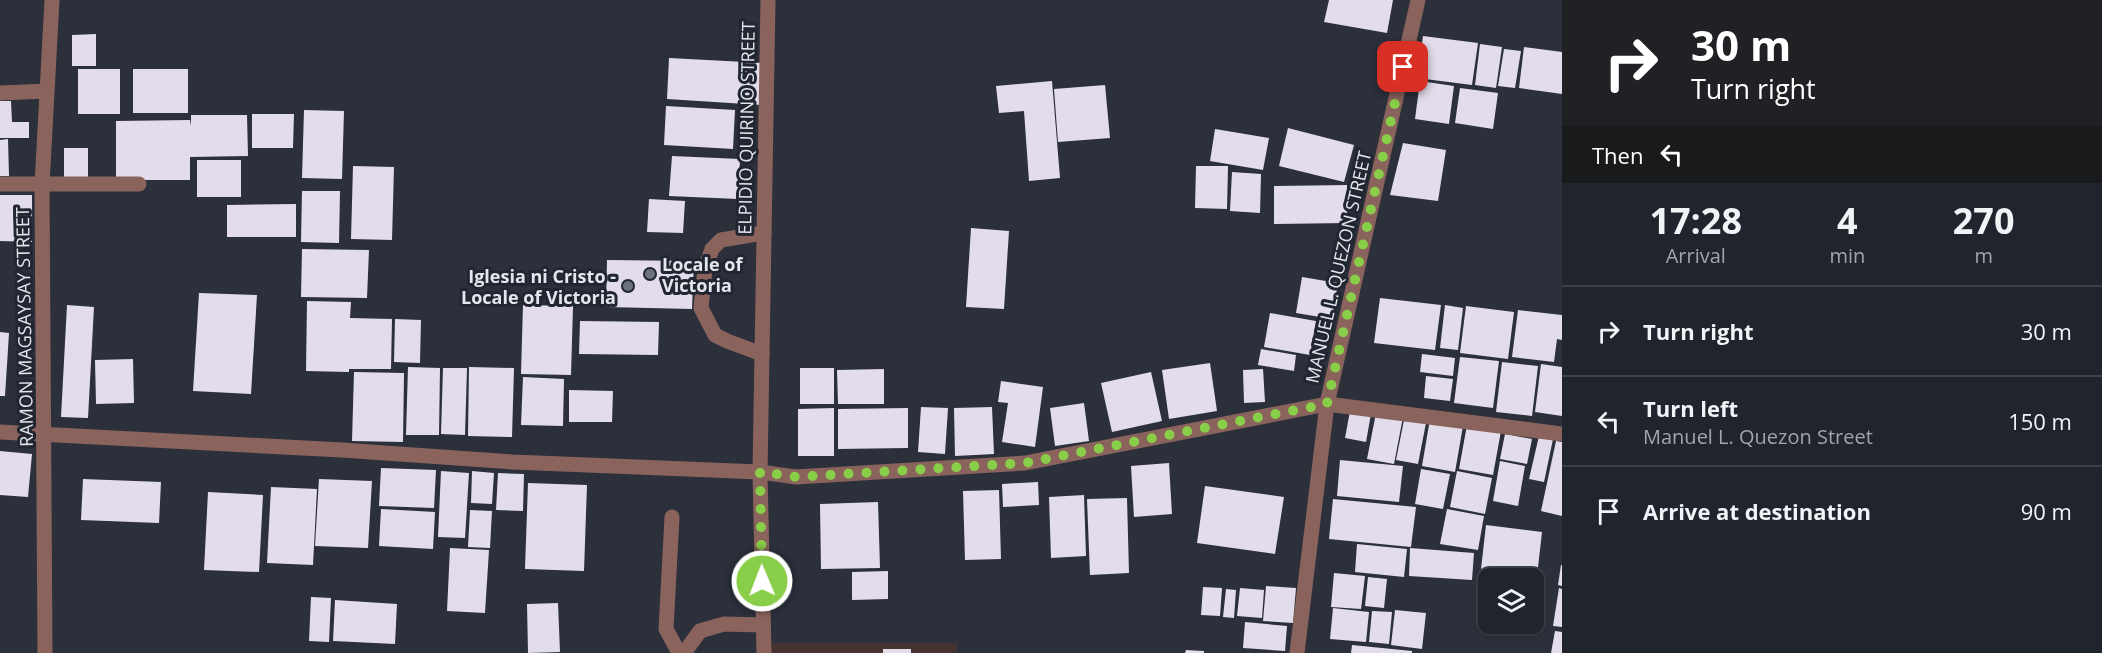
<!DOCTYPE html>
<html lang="en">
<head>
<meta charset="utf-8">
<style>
  :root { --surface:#20242c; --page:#282c34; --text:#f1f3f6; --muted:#a2a4a9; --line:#3d4148 }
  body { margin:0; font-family:"Open Sans",sans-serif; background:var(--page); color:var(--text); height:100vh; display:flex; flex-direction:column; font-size:22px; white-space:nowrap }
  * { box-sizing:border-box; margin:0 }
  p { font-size:20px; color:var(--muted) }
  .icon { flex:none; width:33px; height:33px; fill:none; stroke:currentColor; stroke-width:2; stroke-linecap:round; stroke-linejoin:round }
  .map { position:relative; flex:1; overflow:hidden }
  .sheet { display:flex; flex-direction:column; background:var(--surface); width:540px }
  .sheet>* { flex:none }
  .hud { background:#202124; color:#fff; overflow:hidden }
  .controls { position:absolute; left:1478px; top:568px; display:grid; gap:12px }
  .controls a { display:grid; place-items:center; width:66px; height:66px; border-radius:12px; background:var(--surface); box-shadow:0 2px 4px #0004,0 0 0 2px var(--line); font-size:30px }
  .pin { position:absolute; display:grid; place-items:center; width:51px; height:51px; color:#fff; margin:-26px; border-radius:12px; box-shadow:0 3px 9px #0006 }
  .me { position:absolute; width:66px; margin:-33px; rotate:359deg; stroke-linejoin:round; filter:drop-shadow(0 0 4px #0008) }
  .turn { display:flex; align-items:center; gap:21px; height:126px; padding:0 30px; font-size:27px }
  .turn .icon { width:78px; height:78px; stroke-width:2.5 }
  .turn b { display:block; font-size:42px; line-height:51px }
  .then { display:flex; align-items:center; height:57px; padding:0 30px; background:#0003; gap:12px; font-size:22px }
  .eta { display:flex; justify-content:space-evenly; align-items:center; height:102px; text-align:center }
  .eta b { font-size:36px; font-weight:700; line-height:42px }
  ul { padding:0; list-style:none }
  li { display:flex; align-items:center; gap:18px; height:90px; padding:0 30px; border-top:2px solid var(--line) }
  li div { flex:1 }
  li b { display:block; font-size:22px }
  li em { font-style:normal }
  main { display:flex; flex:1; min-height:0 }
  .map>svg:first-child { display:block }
</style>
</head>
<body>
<main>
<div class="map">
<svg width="1562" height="653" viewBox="0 0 1562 653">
  <rect width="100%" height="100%" fill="#2b303b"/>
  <!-- education -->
  <rect fill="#463133" x="763" y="643" width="194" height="10"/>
  <!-- building -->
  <g fill="#e3ddeb">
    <polygon points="1329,0 1393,0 1387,33 1324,22"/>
    <polygon points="96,34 96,66 72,66 72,35"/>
    <polygon points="1423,36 1478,43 1472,85 1417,78"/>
    <polygon points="1480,44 1502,47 1496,88 1475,85"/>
    <polygon points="1524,47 1562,52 1562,94 1519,88"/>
    <polygon points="1504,49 1521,51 1515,88 1498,86"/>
    <polygon points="669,58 764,63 761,105 667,99"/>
    <rect x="78" y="69" width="42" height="45"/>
    <rect x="133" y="69" width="55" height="44"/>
    <polygon points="1052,81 1060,178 1029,181 1024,111 999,113 996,86"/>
    <polygon points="1420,81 1454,86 1449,124 1415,119"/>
    <polygon points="1105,85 1110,138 1058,142 1054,89"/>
    <polygon points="1460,88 1498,93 1493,129 1455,123"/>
    <polygon points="0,101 11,101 12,122 29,122 29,138 0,138"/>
    <polygon points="666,106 735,110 733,149 664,145"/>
    <polygon points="304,110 344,111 342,179 302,178"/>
    <polygon points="252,114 294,114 293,148 252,148"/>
    <polygon points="191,115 247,115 248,156 190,157 190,180 116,180 116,121 190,120 191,126"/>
    <polygon points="1288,128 1354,145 1344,182 1279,166"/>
    <polygon points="1215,129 1269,138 1263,170 1210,161"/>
    <polygon points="8,139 9,176 0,176 0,140"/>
    <polygon points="1403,143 1446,150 1438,201 1390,195"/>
    <rect x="64" y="148" width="24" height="33"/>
    <polygon points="672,156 740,159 738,199 669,196"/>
    <rect x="197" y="160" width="44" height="37"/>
    <polygon points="353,166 394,167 392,240 351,239"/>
    <polygon points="1196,166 1228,166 1227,209 1195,208"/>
    <polygon points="1232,172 1261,174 1260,213 1230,211"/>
    <polygon points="1347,185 1347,223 1274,224 1274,186"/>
    <polygon points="302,191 340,191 339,243 301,242"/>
    <polygon points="0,195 32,195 32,242 0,241"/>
    <polygon points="649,199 685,201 683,233 647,232"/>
    <polygon points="296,204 296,237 227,237 227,205"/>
    <polygon points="971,228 1009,231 1004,309 966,307"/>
    <polygon points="302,249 369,250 367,298 301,297"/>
    <polygon points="607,260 694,261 692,309 606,307"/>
    <polygon points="1302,277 1338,283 1332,319 1296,313"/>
    <polygon points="199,293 257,295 251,394 193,391"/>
    <polygon points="1380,298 1441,305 1435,350 1374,343"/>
    <polygon points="307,301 351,302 350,318 392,319 391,369 349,369 349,372 306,371"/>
    <polygon points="67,305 94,307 88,418 61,417"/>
    <polygon points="523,305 573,306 571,375 521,374"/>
    <polygon points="1445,305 1463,308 1458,350 1440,348"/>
    <polygon points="1466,306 1514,312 1508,359 1460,353"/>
    <polygon points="1518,310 1562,315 1562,340 1557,339 1554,362 1512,357"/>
    <polygon points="1270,313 1316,321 1310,355 1264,347"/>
    <polygon points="395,319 421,320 420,363 394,362"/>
    <polygon points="580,321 659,322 658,355 579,354"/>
    <polygon points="0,332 9,333 5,396 0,396"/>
    <polygon points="1261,349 1296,355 1294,371 1258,365"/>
    <polygon points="1422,354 1455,358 1453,376 1420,372"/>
    <polygon points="1460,357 1499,361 1493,408 1454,403"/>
    <polygon points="133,359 134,403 96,404 95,360"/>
    <polygon points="1502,362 1538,366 1532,416 1496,412"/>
    <polygon points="1210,363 1217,411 1169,419 1162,370"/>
    <polygon points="1541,364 1562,367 1562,416 1535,412"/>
    <polygon points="408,367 440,368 439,435 406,435"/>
    <polygon points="469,367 514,368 512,437 468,436"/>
    <polygon points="443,368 467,368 465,435 441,434"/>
    <rect x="800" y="368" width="34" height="36"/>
    <polygon points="884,369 884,404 838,404 837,370"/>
    <polygon points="1263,369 1265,402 1244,403 1243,370"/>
    <polygon points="354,372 404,373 403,442 352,441"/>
    <polygon points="1151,372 1162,421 1112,432 1101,383"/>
    <polygon points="1426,376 1453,379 1450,401 1424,398"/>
    <polygon points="523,377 564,379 563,426 521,425"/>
    <polygon points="1001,381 1043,387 1035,447 1002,442 1008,403 998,402"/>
    <polygon points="569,390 613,391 612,422 569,422"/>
    <polygon points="1084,403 1089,441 1055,446 1050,408"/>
    <polygon points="921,407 948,408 945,454 918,452"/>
    <polygon points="992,407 994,454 955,456 954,408"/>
    <polygon points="834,408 834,456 798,456 798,409"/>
    <polygon points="908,408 908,448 838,449 838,409"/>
    <polygon points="1350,411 1371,414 1366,442 1345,438"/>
    <polygon points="1376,413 1403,417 1394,464 1367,459"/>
    <polygon points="1430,419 1463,426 1455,472 1422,466"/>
    <polygon points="1404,420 1426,423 1418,464 1396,460"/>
    <polygon points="1467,425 1501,431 1493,475 1459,469"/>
    <polygon points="1505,434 1532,439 1527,464 1500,459"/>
    <polygon points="1539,436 1553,439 1544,482 1529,479"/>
    <polygon points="1556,441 1562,442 1562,516 1541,511"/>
    <polygon points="0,451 32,454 28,497 0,495"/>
    <polygon points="1340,460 1403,466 1399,502 1337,496"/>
    <polygon points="1500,461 1525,466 1518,506 1493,501"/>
    <polygon points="1169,463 1172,514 1134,517 1131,466"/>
    <polygon points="381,468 436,470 434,508 379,506"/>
    <polygon points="1421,469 1450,474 1443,509 1415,504"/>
    <polygon points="441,471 469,473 465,538 438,537"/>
    <polygon points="472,471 494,473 492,504 471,503"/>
    <polygon points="1457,471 1492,478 1485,514 1450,507"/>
    <polygon points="498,473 524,474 523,511 496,510"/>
    <polygon points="83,479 161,482 159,523 81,520"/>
    <polygon points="319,479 372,481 368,548 315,546"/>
    <polygon points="1038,482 1039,505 1003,507 1002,484"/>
    <polygon points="528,483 587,485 584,571 525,569"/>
    <polygon points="1205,486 1284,497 1275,554 1197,543"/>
    <polygon points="271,487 317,489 313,565 267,563"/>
    <polygon points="999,490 1001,559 965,560 963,491"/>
    <polygon points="208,492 263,495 259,572 204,570"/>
    <polygon points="1084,495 1086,556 1051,558 1049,497"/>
    <polygon points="1127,498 1129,573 1090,575 1087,499"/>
    <polygon points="1333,499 1416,507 1411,547 1329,539"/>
    <polygon points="878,502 880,568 821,569 820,504"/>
    <polygon points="381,509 435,512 433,549 379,546"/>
    <polygon points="1447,509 1484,516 1478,550 1440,544"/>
    <polygon points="470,510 492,511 490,548 468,547"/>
    <polygon points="1486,525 1542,532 1536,585 1533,585 1533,579 1480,578"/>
    <polygon points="1357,544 1407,549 1404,577 1355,572"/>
    <polygon points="450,548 489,550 485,613 447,611"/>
    <polygon points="1410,548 1474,553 1472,580 1409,576"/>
    <polygon points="1561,565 1562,565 1562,586 1558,585"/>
    <polygon points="888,571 888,599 852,600 852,572"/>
    <polygon points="1334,573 1365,576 1361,609 1331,607"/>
    <polygon points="1368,577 1387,579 1384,608 1365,606"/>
    <polygon points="1266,586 1296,588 1293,623 1263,621"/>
    <polygon points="1203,587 1222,588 1220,616 1201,615"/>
    <polygon points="1240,588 1264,590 1262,618 1237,616"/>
    <polygon points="1559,588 1562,589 1562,627 1553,626"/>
    <polygon points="1226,589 1236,590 1234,618 1223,617"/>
    <polygon points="311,597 331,598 329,642 309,641"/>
    <polygon points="335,600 397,604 395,644 333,641"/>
    <polygon points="558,603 560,652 528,653 527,604"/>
    <polygon points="1333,608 1369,612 1366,642 1330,639"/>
    <polygon points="1395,610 1426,613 1422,649 1391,645"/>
    <polygon points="1372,611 1392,612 1389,644 1369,642"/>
    <polygon points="1245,622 1287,626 1285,651 1243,648"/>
    <polygon points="1555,631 1562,632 1562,653 1551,653"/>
    <polygon points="1352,645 1412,651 1412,653 1351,653"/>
    <rect x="883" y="649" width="28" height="4"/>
    <polygon points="1186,650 1204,651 1204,653 1185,653"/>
  </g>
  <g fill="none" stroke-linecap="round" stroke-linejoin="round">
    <!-- minor -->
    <g stroke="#8b635d" stroke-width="15">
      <polyline points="0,93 47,91"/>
      <polyline points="0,184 139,184"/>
      <polyline points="762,354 727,341 715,335 701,308 705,269 712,249 721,240 764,233"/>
      <polyline points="0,432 342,450 513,462 760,472 796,477 1025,463 1327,404 1562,434"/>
      <polyline points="672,517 666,629 679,653"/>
      <polyline points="45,653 42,185 52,0"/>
      <polyline points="684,653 700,631 724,624 763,625"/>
      <polyline points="764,653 760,472 768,0"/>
      <polyline points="1297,653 1327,404 1418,0"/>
    </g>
  </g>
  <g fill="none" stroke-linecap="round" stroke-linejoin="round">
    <!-- route -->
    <polyline stroke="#89ce48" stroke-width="10" stroke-dasharray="0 18" points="762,581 760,472 796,477 1025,463 1327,404 1403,67"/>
  </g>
  <!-- markers -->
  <g fill="#6b7280" stroke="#212630" stroke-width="2">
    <circle cx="650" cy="274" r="6"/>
    <circle cx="628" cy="286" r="6"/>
  </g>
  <g text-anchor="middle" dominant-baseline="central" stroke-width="6" stroke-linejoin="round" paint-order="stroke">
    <!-- street labels -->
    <g font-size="18" fill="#e3e6ee" stroke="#212630">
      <text transform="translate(746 128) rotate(-89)">ELPIDIO QUIRINO STREET</text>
      <text transform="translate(1338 267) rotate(-77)">MANUEL L. QUEZON STREET</text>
      <text transform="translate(24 327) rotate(-91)">RAMON MAGSAYSAY STREET</text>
    </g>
    <!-- poi labels -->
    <g font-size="18" font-weight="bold" fill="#e3e6ee" stroke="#212630" text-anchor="start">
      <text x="662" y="264">Locale of<tspan x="662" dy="21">Victoria</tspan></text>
      <text x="616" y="276" text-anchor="end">Iglesia ni Cristo -<tspan x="616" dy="21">Locale of Victoria</tspan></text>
    </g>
  </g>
</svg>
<div class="controls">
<a><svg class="icon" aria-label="layers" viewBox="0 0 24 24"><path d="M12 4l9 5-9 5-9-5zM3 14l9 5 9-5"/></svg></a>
</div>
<div class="pin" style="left:1403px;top:67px;background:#d93025"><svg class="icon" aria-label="arrive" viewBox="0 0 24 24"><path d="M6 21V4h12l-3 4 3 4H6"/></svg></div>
<svg class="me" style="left:762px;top:581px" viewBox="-20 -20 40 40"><circle r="17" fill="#89ce48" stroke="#fff" stroke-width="3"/><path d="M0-11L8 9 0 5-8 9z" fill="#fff"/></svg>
</div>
<section class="sheet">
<div class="hud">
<div class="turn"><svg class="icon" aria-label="right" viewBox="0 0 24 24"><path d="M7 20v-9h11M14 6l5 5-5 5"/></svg><div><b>30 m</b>Turn right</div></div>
<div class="then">Then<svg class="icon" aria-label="left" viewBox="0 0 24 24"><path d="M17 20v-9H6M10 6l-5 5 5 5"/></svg></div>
</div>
<div class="eta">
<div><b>17:28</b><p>Arrival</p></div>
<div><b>4</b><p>min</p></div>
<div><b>270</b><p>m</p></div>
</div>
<ul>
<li><svg class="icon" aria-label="right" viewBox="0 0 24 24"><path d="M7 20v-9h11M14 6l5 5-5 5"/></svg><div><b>Turn right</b></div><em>30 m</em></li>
<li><svg class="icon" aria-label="left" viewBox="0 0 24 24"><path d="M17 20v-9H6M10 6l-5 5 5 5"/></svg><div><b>Turn left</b><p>Manuel L. Quezon Street</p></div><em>150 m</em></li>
<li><svg class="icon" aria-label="arrive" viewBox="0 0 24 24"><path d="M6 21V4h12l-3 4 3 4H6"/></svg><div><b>Arrive at destination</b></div><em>90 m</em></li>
</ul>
</section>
</main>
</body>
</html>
